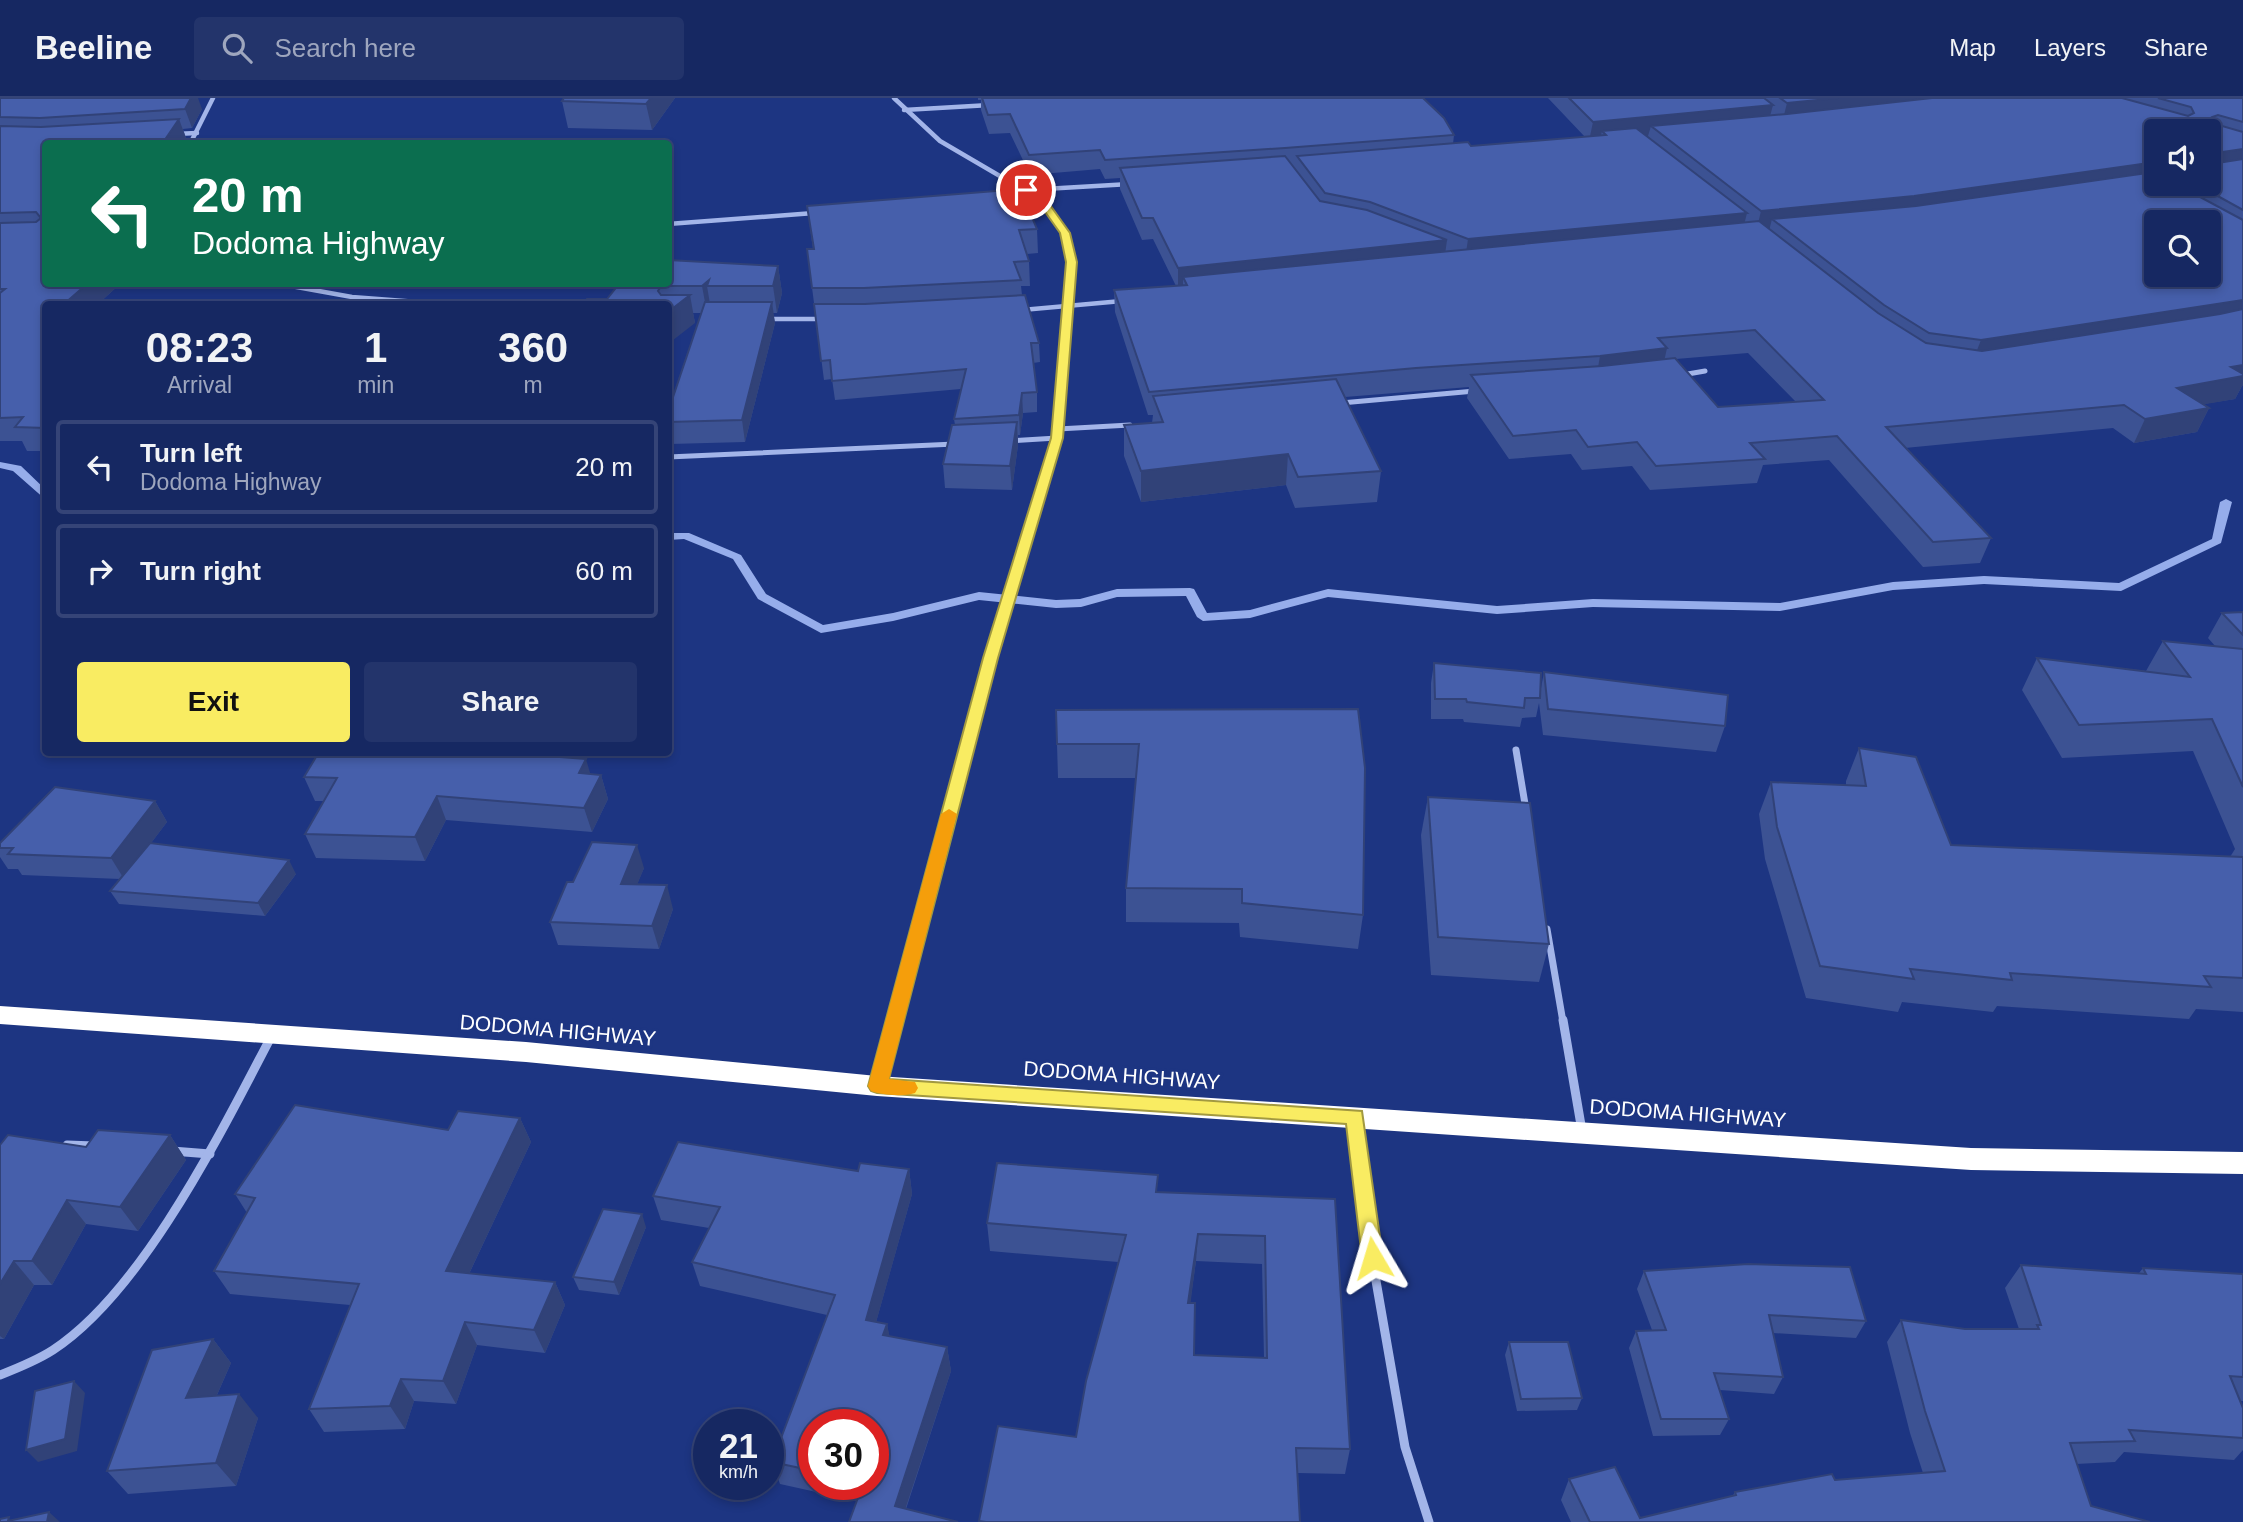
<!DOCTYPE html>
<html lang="en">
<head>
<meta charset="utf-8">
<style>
  :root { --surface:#162862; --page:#23346b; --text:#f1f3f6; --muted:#9ea6be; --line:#354477; --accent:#f9ec62 }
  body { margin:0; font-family:Arial,sans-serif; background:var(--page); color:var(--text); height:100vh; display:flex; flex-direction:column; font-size:26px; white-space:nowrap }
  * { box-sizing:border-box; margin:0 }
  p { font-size:23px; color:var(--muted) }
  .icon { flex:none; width:38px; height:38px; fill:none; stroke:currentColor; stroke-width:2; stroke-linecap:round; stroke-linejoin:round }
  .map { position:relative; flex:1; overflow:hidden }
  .drawer { position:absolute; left:42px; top:203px; width:630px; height:455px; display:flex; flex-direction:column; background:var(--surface); border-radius:7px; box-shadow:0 4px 10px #0003,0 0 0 2px var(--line) }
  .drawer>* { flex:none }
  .top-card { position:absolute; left:42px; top:42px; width:630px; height:147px; border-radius:7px; box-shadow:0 4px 10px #0003,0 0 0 2px var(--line); background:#0b6e4f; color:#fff; overflow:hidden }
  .controls { position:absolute; left:2144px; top:21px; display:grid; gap:14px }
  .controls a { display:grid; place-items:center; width:77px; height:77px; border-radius:7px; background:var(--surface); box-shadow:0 4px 10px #0003,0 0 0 2px var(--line); font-size:35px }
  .speed { position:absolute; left:693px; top:1311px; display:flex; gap:14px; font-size:35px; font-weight:700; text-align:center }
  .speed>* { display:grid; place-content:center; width:91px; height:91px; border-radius:50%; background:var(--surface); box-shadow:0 4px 10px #0003,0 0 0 2px var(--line); line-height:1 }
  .speed small { font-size:18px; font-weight:400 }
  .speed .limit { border:10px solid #d22; background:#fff; color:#111 }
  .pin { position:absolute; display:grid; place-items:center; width:60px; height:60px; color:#fff; margin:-30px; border:4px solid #fff; border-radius:50%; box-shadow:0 2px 7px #0007 }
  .me { position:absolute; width:77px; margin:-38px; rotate:353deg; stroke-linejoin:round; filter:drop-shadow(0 0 5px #0008) }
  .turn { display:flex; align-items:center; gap:24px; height:147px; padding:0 35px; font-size:32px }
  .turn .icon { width:91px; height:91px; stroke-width:2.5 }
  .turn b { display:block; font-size:49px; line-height:60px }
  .eta { display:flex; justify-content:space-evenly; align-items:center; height:119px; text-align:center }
  .eta b { font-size:42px; font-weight:800; line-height:49px }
  .action { display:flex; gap:14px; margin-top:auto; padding:14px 35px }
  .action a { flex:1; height:80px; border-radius:7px; background:var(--accent); color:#111; font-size:28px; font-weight:800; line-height:80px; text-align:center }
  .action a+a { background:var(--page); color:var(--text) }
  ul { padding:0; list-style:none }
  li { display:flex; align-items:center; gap:21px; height:94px; margin:0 14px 10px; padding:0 21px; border:4px solid var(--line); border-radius:7px }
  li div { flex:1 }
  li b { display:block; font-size:26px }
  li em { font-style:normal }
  header { display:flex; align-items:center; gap:42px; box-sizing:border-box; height:98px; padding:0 35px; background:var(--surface); border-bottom:2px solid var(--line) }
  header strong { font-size:33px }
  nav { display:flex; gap:38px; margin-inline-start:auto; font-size:24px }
  .search { width:490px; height:63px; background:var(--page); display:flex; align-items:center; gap:18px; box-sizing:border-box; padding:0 24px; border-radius:7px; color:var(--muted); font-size:26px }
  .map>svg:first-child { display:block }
</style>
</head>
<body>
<header>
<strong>Beeline</strong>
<div class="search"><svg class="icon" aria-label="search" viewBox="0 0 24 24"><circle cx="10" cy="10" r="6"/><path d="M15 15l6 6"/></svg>Search here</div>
<nav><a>Map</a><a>Layers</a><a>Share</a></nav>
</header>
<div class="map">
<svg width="2243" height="1424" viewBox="0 0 2243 1424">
  <rect width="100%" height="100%" fill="#1d3582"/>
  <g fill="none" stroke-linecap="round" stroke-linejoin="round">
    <!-- stream -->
    <g fill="#96adeb" fill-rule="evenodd">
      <polygon points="0,364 21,368 46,392 46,402 13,373 0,370"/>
      <polygon points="2226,401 2232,404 2221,445 2121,493 1984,486 1893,492 1780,513 1593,509 1497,516 1328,499 1250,520 1203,523 1197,519 1186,498 1117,499 1081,509 1056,510 979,502 893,523 821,535 758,501 733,461 684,441 668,442 668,435 689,435 741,457 766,496 823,527 893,515 979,494 1056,502 1080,501 1117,491 1190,490 1194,491 1207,515 1250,512 1328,491 1497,508 1593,501 1780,505 1893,484 1984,478 2119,485 2212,441 2220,404"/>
    </g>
    <!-- street-far3 -->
    <g stroke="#a3b5e9" stroke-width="4.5">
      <polyline points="894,0 940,43 1041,102 1065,135 1071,164 1065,234"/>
      <polyline points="904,12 990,7"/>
      <polyline points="175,36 197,35"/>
      <polyline points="190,46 213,0"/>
      <polyline points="1027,92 1130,86"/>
      <polyline points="668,126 814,115"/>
      <polyline points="280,186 352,199 444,206"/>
      <polyline points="1022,212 1122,203"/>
      <polyline points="767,221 825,221"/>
    </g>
    <!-- street-far2 -->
    <g stroke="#a3b5e9" stroke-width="5">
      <polyline points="1682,277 1705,273"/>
      <polyline points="1341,305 1475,293"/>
      <polyline points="1058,331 1130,327"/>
      <polyline points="1009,343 1057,340"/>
      <polyline points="668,359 955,346"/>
      <polyline points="997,536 1057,340 1066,233"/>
    </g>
    <!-- street-far1 -->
    <g stroke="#a3b5e9" stroke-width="7">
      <polyline points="1516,652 1526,712"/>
      <polyline points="1547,831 1563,924"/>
      <polyline points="894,924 998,534"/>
    </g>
    <!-- street -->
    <g stroke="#a3b5e9" stroke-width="9">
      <polyline points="1563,922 1582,1033"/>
      <polyline points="878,986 895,922"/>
      <polyline points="1356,1023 1372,1160 1405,1349 1429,1424"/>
      <polyline points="67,1047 94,1048"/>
      <polyline points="172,1053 210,1056"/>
      <path d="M0,1277C18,1270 36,1263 53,1252C143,1193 221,1034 271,939"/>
    </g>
    <!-- highway -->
    <polygon fill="#fff" fill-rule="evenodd" points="0,908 526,944 877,978 1971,1050 2243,1054 2243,1076 1971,1072 877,998 526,964 0,926"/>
  </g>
  <!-- wall -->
  <g fill="#3c5293" fill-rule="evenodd">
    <polygon points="0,0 202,11 192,30 183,31 186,40 46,186 120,186 98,206 46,206 46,353 27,353 22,343 0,343"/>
    <polygon points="675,0 652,32 568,30 562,3"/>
    <path d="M978,0H1423L1454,37L1453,46L1471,48L1585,39L1548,0H2243V288H2242L2235,301L2203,306L2209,310L2197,334L2134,345L2113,330L1905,350L1991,440L1980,465L1923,469L1829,362L1763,367L1757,385L1650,392L1632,368L1582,372L1571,356L1509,361L1467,300L1469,289L1345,299L1381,373L1377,404L1295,410L1286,387L1141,404L1124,358V327L1152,325L1153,317H1148L1115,214L1114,192L1176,188L1153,141L1142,142L1120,91V80L1105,81L1100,71L1030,77L1010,35L989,36L981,12V2H978ZM2156,33L2208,86H2156ZM1748,255L1796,304L1718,309L1676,261Z"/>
    <polygon points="807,108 1037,131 1038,155 1027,156 1029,163 1030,188 1021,188 1022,197 1039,245 1040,264 1033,265 1037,294 1037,314 1023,315 1020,337 1018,337 1018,347 1012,392 945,390 943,366 955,327 954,321 961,291 835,302 832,281 824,282 807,151 813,151"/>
    <polygon points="778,168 782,195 777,215 773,215 775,225 745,344 670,346 668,339 668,314 701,215 693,215 695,225 607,201 619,186"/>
    <polygon points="2243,514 2243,914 2196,911 2189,921 1997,908 1993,914 1902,904 1898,914 1806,900 1765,761 1759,716 1771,684 1846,687 1846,683 1859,650 1951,747 2230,759 2235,751 2193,653 2062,660 2022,592 2037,560 2146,573 2163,543 2216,549 2208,540 2222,515"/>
    <polygon points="1434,565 1541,590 1544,574 1725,628 1716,654 1543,637 1539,605 1536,619 1522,620 1520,629 1464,624 1463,621 1431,621 1431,585"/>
    <polygon points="1358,611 1363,817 1358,851 1240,839 1239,825 1126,824 1126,790 1136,680 1058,680 1056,612"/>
    <polygon points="591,676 601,677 608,701 592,734 446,722 425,763 316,760 305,736 324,703 315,703 304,679"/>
    <polygon points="1428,699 1549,846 1539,884 1431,877 1421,737"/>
    <polygon points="155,703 167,724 151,745 296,776 265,818 119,806 110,793 120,781 22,777 18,771 8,771 0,759 0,745"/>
    <polygon points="644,770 637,786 673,811 659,851 558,847 550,824 573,784"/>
    <polygon points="520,1020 531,1044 469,1176 555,1184 565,1207 545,1255 477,1247 456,1306 414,1303 405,1331 324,1334 309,1311 350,1207 230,1196 214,1173 247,1115 235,1096 448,1032"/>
    <polygon points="170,1037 186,1062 138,1133 86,1126 52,1187 34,1187 4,1241 0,1241 0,1047 86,1049"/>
    <path d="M678,1044L858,1073L860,1065L909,1071L912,1096L876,1224L887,1226L889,1238L947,1249L951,1273L906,1411L958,1424H849L857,1403L780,1386L772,1364L827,1217L700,1188L692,1164L709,1130L661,1122L653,1098ZM814,1326H873V1386H814Z"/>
    <path d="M1158,1094L1335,1101L1350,1351L1345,1376L1298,1375L1300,1424H979V1423L1076,1339L1118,1164L990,1153L987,1125ZM1196,1163L1262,1166L1264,1260L1194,1257L1190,1205Z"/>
    <polygon points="646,1129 619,1197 579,1192 573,1179"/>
    <polygon points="2021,1167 2139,1175 2143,1170 2243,1176 2243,1303 2240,1303 2243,1310 2243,1352 2234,1362 2124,1354 2115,1364 2076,1366 2091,1408 2150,1424 1571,1424 1561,1402 1569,1381 1640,1420 1732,1399 1735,1394 1835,1382 1923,1375 1910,1335 1887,1244 1901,1222 1965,1231 2019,1231 2005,1190"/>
    <polygon points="1644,1173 1866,1223 1856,1240 1773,1235 1783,1279 1774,1296 1720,1292 1729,1321 1720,1337 1653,1338 1629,1250 1636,1233 1652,1232 1637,1191"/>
    <polygon points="213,1241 231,1265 217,1297 258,1320 236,1388 128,1396 107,1373"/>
    <polygon points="1509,1244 1582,1300 1577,1312 1517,1313 1505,1257"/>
  </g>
  <!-- shaded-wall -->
  <g fill="#314278">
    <polygon points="191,0 198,0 202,11 192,30 185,11"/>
    <polygon points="651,0 675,0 652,32 646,6"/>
    <polygon points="1838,0 2011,0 1782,25 1787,5"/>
    <polygon points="1773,7 1768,26 1651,28 1648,38 1605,42 1606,37 1602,33 1600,42 1589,43 1593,24"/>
    <polygon points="179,21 186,40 183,46 162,46"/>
    <polygon points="2243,51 2243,69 2208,75 2212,60 2216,55"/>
    <polygon points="2156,64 2156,83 1907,119 1772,121 1769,133 1756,134 1761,113"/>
    <polygon points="1747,115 1742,135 1465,162 1468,141"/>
    <polygon points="1447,142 1444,164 1183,179 1183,191 1178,192 1178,170"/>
    <polygon points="778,168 782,195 777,215 773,188"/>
    <polygon points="709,182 707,188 711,212 707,215 702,188"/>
    <polygon points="87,186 120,186 98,206 64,206"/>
    <polygon points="690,197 695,225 668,246 668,214"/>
    <polygon points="2243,202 2243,221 1972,265 1981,242"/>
    <polygon points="772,204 775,225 745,344 742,322"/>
    <polygon points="1667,250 1662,273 1596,281 1600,258"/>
    <polygon points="2243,267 2243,288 2242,288 2235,301 2166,313 2177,290 2231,269"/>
    <polygon points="1022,295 1023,315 1020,337 1019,317"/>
    <polygon points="2209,310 2197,334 2134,345 2145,321"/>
    <polygon points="1017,324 1018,347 1012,392 1010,368"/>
    <polygon points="1288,356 1286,387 1141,404 1141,373"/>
    <polygon points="586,661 593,685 579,675"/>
    <polygon points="601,677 608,701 592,734 584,710"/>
    <polygon points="437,698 446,722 425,763 415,739"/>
    <polygon points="155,703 167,724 124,781 111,760"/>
    <polygon points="637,747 644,770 628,809 621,786"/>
    <polygon points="289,762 296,776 265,818 258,805"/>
    <polygon points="667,787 673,811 659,851 652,828"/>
    <polygon points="520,1020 531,1044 459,1197 446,1173"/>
    <polygon points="170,1037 186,1062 138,1133 120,1109"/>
    <polygon points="909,1071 912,1096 870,1246 866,1222"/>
    <polygon points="67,1102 86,1126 52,1187 32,1163"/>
    <polygon points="642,1116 646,1129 619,1197 614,1184"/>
    <polygon points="1198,1136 1196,1163 1187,1232 1188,1205"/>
    <polygon points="14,1163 34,1187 4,1241 0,1238 0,1186"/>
    <polygon points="555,1184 565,1207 545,1255 534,1232"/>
    <polygon points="465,1224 477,1247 456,1306 443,1283"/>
    <polygon points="887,1226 892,1250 883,1237"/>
    <polygon points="213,1241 231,1265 205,1324 186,1300"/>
    <polygon points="947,1249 951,1273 901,1424 895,1408"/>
    <polygon points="401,1281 414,1303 405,1331 390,1308"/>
    <polygon points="74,1283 85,1295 77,1353 38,1364 26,1352"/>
    <polygon points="239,1296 258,1320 236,1388 216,1365"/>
    <polygon points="49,1414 60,1424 47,1424"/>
  </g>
  <!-- building -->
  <g fill="#465fab" stroke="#314278" stroke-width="2" fill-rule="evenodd">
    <polygon points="0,0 191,0 185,11 40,20 0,19"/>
    <polygon points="564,0 651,0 646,6 562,3"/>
    <polygon points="982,0 1423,0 1444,20 1454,37 1285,50 1105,62 1100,52 1029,57 1010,16 988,17"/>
    <polygon points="1569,0 1764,0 1773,7 1593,24"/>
    <polygon points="1780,0 1838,0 1787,5"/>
    <polygon points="1932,0 2122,0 2188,18 2194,15 2191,9 2158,0 2243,0 2243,24 2218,17 2212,19 2215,26 2243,34 2243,51 2216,55 2212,60 2218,65 2243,61 2243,112 2196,86 2208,86 2208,33 2156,33 2156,64 1914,98 1761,113 1651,28 1787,16"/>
    <polygon points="179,21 162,46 46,46 46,186 87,186 64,206 46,206 46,330 15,329 23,319 0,320 0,195 5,191 0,191 0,125 36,124 41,120 36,114 0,115 0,28 41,29"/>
    <polygon points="1636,30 1747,115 1468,141 1370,104 1325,95 1297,58 1468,44 1471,48 1606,37 1602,33"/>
    <polygon points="1285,58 1320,103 1367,112 1447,142 1178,170 1153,120 1142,120 1120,70"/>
    <path d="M2154,74L2156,75V86H2176L2243,122V202L1981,242L1929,235L1884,207L1772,121L1916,108ZM2156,124H2208V177H2156Z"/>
    <polygon points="1020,91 1037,131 1019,132 1029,163 1014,164 1021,182 864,190 812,190 807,151 814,151 807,108"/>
    <polygon points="1759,123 1878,215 1926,245 1982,253 2220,216 2243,211 2243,267 2231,269 2243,276 2243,278 2177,290 2209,310 2145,321 2124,307 1886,329 1991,440 1933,444 1837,338 1750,345 1765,361 1656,368 1637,344 1588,349 1576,332 1513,338 1471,277 1602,268 1675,260 1718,309 1824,302 1755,232 1658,240 1667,250 1600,258 1416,270 1149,294 1114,192 1187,187 1183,179"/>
    <polygon points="668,162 778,168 773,188 707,188 709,182 702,188 661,188 658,193 661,197 690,197 668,214 668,206 584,206 587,201 607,201 619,186 668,186"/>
    <polygon points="1025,197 1039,245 1031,245 1037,294 1022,295 1019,317 954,321 966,271 832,283 830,262 821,263 814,206 865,206"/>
    <polygon points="705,204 772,204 742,322 668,324 668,314"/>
    <polygon points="1336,281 1381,373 1298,379 1288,356 1141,373 1124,327 1163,324 1153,298"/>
    <polygon points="1017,324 1010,368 943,366 952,327"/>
    <polygon points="2243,514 2243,537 2222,515"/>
    <polygon points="2163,543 2243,551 2243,689 2212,621 2079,627 2037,560 2190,579"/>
    <polygon points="1434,565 1541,575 1540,600 1525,600 1524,610 1467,604 1466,601 1435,601"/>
    <polygon points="1544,574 1728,597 1725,628 1548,611"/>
    <polygon points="1358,611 1365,670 1363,817 1242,805 1242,791 1126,790 1139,646 1057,646 1056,612"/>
    <polygon points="1859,650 1916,659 1951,747 2243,759 2243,880 2204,878 2211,889 2010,875 2012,882 1910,871 1914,881 1820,868 1777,729 1771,684 1866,688"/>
    <polygon points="319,654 495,654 586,661 579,675 601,677 584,710 437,698 415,739 305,736 337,680 304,679"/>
    <polygon points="55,689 155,703 111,760 8,756 13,750 0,750 0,745"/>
    <polygon points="1428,699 1530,705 1549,846 1438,839"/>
    <polygon points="592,744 637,747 621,786 667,787 652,828 550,824 567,784 573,784"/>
    <polygon points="150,745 289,762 258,805 110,793"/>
    <polygon points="295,1007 448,1032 458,1013 520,1020 446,1173 555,1184 534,1232 465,1224 443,1283 401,1281 390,1308 309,1311 359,1186 214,1173 255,1100 235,1096"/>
    <polygon points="98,1032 170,1037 120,1109 67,1102 32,1163 14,1163 0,1186 0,1047 8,1037 86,1049"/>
    <polygon points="678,1044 858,1073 860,1065 909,1071 866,1222 887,1226 883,1237 947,1249 895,1408 958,1424 849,1424 863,1386 873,1386 873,1326 814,1326 814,1373 772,1364 835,1197 692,1164 720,1109 653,1098"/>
    <path d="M997,1065L1158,1077L1156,1094L1335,1101L1350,1351L1296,1350L1300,1424H986L979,1423L998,1328L1076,1339L1086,1283L1126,1137L987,1125ZM1198,1136L1265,1138L1267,1260L1194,1257L1195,1205H1188Z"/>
    <polygon points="603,1111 642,1116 614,1184 573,1179"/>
    <polygon points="1748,1166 1850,1169 1866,1223 1769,1217 1783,1279 1714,1275 1729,1321 1661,1321 1636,1233 1666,1232 1644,1173"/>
    <polygon points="2021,1167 2146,1176 2143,1170 2243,1176 2243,1279 2230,1278 2243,1310 2243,1340 2129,1332 2135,1343 2070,1345 2091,1408 2150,1424 1590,1424 1569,1381 1615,1369 1640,1420 1736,1397 1735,1394 1832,1376 1835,1382 1945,1373 1925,1313 1901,1222 1965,1231 2039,1231 2037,1227 2041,1227"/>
    <polygon points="213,1241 186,1300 239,1296 216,1365 107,1373 152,1252"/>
    <polygon points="1509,1244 1568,1244 1582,1300 1521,1301"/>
    <polygon points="74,1283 65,1341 26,1352 35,1293"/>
    <polygon points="49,1414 47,1424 0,1424 0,1421 9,1419 8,1423"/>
  </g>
  <!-- route -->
  <polygon fill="#f9ec62" stroke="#a29940" stroke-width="2" points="1023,90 1029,90 1045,100 1070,135 1077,164 1063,340 998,560 889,981 1362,1013 1383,1160 1380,1166 1373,1169 1365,1166 1362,1160 1346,1026 877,995 871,993 868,988 983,560 1051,340 1066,164 1060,135 1038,104 1023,94"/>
  <!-- slow -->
  <path fill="#f59e0b" d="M949,711L957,716L889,981L915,984L918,990L915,995C902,999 883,997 871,993L868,988L941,716Z"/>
  <g text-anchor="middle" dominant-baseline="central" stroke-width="6" stroke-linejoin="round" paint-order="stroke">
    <!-- street labels -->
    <g font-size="21" fill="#fff" stroke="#1d3582">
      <text transform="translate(558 932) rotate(5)">DODOMA HIGHWAY</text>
      <text transform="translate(1122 977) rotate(4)">DODOMA HIGHWAY</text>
      <text transform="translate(1688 1015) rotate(4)">DODOMA HIGHWAY</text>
    </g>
  </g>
</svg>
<div class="controls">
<a><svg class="icon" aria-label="sound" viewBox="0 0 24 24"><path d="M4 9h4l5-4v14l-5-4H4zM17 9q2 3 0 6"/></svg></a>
<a><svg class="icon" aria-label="search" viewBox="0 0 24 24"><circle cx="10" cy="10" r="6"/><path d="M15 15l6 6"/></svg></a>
</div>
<div class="speed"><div>21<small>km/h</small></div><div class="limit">30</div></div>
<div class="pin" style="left:1026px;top:92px;background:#d93025"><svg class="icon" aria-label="arrive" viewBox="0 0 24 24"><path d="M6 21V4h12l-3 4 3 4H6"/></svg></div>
<svg class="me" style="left:1373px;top:1160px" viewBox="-20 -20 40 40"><path d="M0-17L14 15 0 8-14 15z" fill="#f9ec62" stroke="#fff" stroke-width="4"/></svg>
<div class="top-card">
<div class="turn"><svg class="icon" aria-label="left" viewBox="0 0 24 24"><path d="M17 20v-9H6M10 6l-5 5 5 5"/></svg><div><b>20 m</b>Dodoma Highway</div></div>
</div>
<section class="drawer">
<div class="eta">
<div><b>08:23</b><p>Arrival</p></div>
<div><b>1</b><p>min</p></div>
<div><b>360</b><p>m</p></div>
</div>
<ul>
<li><svg class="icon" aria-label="left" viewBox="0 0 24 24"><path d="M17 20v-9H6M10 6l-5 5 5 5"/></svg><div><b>Turn left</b><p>Dodoma Highway</p></div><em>20 m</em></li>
<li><svg class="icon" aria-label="right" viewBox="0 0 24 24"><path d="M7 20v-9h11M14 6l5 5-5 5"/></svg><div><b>Turn right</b></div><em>60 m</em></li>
</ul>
<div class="action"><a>Exit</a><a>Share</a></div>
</section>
</div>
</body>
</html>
